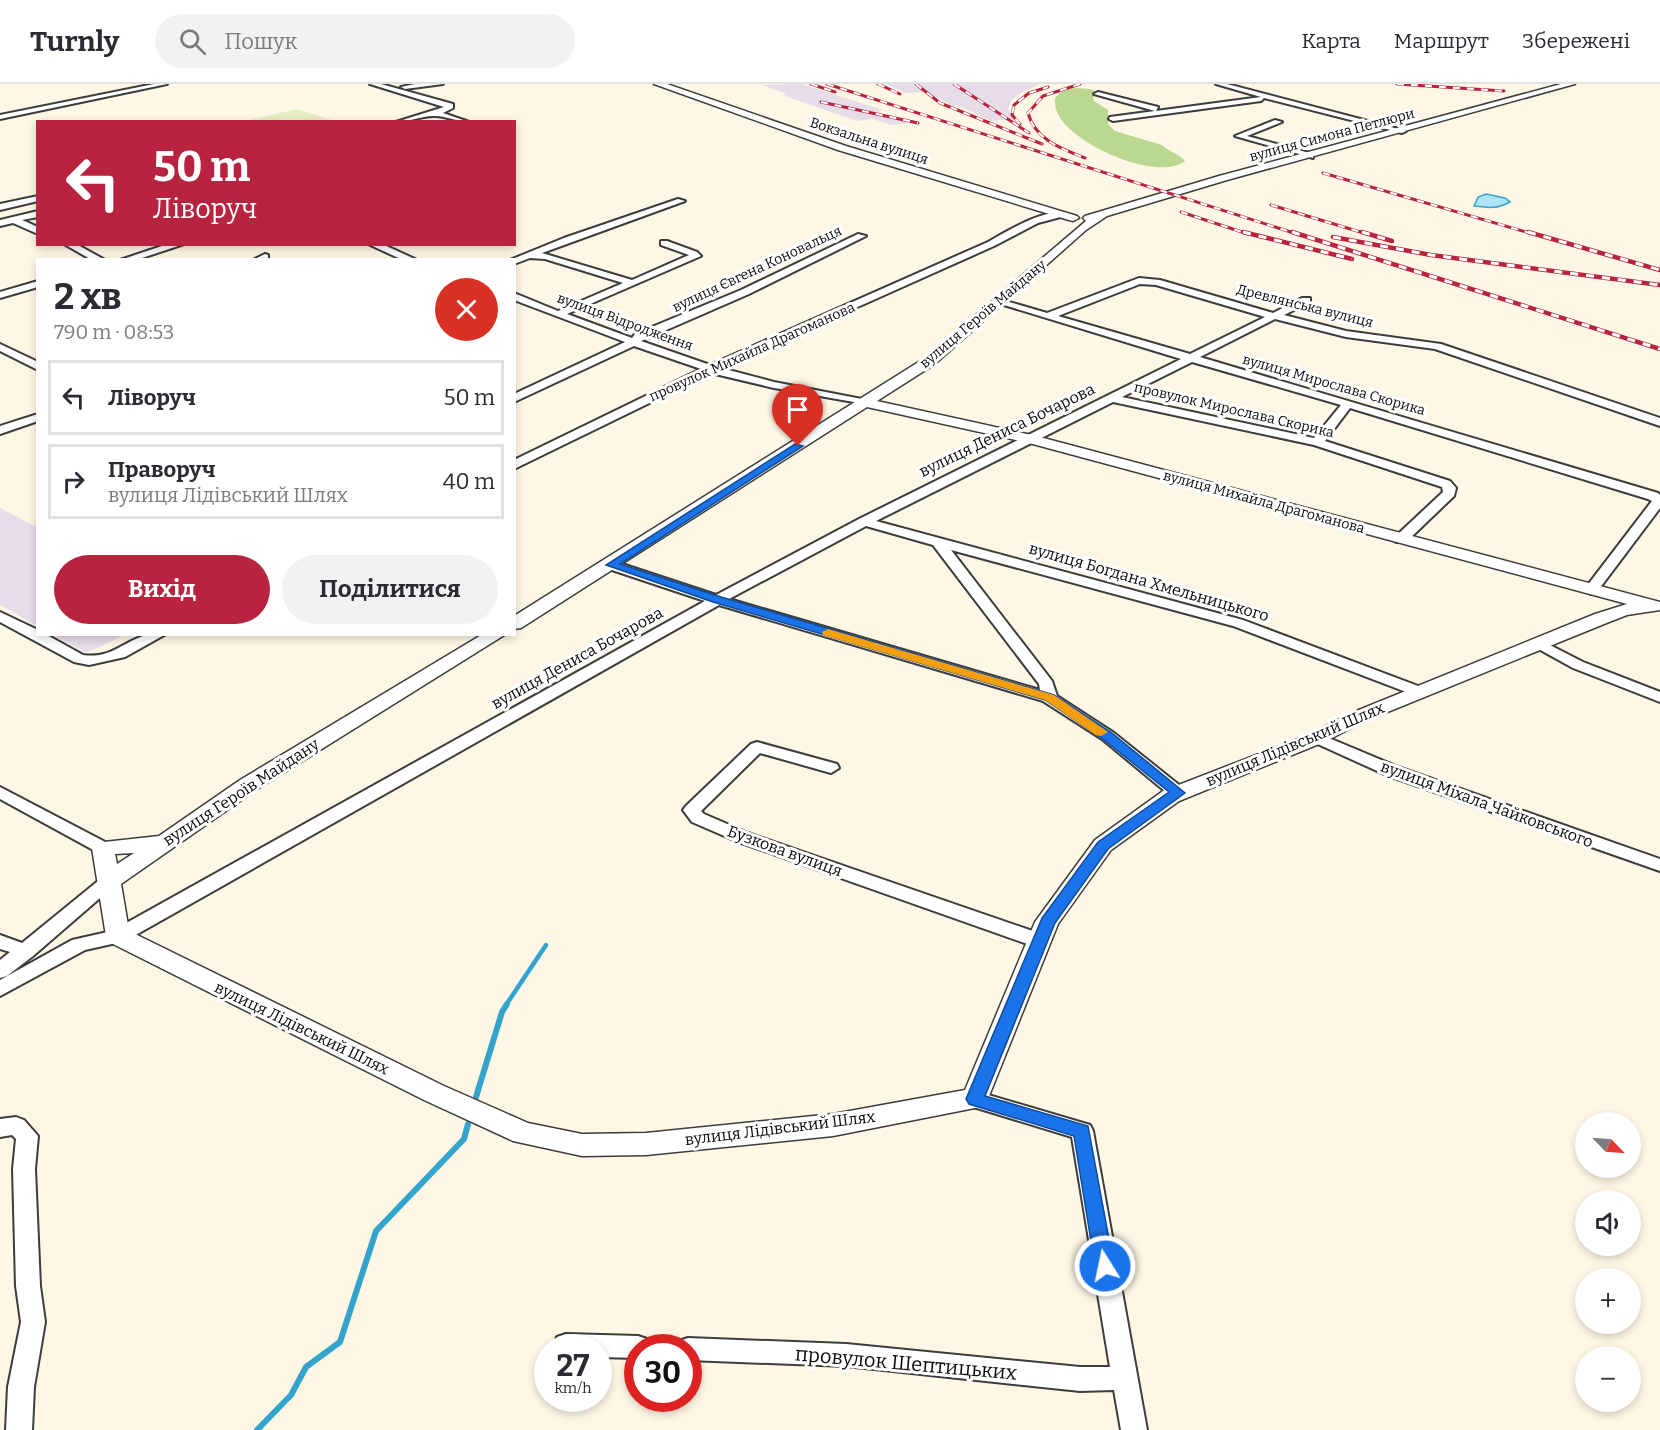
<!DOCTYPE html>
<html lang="uk">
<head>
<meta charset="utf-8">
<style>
  :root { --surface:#fff; --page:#f2f2f3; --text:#2b2b33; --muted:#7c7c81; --line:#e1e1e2; --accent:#b8233f }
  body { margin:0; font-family:Bitter,serif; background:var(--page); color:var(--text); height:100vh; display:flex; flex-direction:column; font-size:22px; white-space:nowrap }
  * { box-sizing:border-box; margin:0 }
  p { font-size:20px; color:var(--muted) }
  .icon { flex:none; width:33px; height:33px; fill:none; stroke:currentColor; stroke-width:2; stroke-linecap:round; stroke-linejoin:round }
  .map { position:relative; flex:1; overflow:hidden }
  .panel { position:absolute; left:36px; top:174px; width:480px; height:378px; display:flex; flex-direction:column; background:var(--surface); border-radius:0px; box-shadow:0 3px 9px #0003 }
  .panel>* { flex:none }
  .top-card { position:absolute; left:36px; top:36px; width:480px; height:126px; border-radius:0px; box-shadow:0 3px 9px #0003; background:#b8233f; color:#fff; overflow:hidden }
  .needle { width:39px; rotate:115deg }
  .buttons { position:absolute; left:1575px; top:1028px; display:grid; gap:12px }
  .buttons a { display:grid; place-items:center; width:66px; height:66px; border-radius:50%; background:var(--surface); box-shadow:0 3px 9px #0003; font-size:30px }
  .speed { position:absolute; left:534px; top:1250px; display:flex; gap:12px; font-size:30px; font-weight:700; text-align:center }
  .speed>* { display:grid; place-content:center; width:78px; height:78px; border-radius:50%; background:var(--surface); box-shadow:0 3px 9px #0003; line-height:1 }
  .speed small { font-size:15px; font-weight:400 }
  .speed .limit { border:9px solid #d22; background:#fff; color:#111 }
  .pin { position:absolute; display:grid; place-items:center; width:51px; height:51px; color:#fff; margin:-62px -26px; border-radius:50% 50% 50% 0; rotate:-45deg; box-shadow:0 0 6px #0007 }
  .pin .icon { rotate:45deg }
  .me { position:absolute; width:66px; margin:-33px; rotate:350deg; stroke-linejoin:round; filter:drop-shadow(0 0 4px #0008) }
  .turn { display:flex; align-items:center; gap:21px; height:126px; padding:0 18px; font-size:27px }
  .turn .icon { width:78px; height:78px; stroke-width:2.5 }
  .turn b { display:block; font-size:42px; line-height:51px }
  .round { display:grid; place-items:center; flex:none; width:63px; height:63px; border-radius:32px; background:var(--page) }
  .head { display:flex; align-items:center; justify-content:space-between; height:102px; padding:0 18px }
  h1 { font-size:36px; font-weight:700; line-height:45px }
  .action { display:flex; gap:12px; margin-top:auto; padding:12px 18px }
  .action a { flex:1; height:69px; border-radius:36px; background:var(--accent); color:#fff; font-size:24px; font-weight:700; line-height:69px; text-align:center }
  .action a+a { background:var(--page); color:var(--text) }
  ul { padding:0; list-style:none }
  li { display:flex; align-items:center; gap:18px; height:75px; margin:0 12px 9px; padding:0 6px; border:3px solid var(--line); border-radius:0px }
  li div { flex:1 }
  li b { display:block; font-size:22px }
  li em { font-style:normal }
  header { display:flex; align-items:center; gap:36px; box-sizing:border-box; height:84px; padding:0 30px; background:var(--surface); border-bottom:2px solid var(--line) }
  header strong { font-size:28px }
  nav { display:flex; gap:33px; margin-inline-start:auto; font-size:21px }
  .search { width:420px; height:54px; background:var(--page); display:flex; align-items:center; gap:15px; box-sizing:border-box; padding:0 21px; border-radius:33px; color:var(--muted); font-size:22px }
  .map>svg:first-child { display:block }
</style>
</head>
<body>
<header>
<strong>Turnly</strong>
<div class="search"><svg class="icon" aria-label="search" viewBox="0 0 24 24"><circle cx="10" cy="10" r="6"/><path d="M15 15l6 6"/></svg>Пошук</div>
<nav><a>Карта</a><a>Маршрут</a><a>Збережені</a></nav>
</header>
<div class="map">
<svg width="1660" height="1346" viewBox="0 0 1660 1346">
  <rect width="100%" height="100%" fill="#fff7e6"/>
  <!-- industrial -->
  <g fill="#e6dde9">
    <polygon points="801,0 883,26 878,28 909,39 892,41 873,35 857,37 782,11 787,10 761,1"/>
    <polygon points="887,0 1040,0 1017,11 1011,17 1008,26 1018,35 991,37 957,21 952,22 928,8 904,9"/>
    <polygon points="0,424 37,443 37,542 0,521"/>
    <polygon points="53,551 125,551 86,569"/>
  </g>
  <!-- forest -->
  <path fill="#bbd891" d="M1075,4L1090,5L1099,9L1093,13L1094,17L1108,26V40L1115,47L1162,61C1169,68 1178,69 1185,77C1157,99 1069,59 1057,28C1055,24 1055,18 1055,14L1063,6Z"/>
  <!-- pitch -->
  <polygon fill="#e6efc3" points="297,25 335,37 245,37"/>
  <!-- water -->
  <path fill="#ace4f6" stroke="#33a4cc" stroke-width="1.5" d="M1486,110L1505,114L1510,118C1497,125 1490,124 1474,122L1478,113Z"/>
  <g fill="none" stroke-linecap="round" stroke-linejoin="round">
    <!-- stream-far1 -->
    <polyline stroke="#33a4cc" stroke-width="4.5" points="506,921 546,861"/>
    <!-- stream -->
    <g stroke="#33a4cc" stroke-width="6">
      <polyline points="476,1013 502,928 507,920"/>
      <polyline points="257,1346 291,1311 306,1283 340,1258 376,1147 464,1055 468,1040"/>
    </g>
    <!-- minor casing -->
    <g stroke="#3d3d3d" stroke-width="4">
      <g id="minor">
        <polygon points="154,0 167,0 0,35 0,31"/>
        <path d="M370,0H381L453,20V24L443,29L469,38C457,38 447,32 435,32C424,31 409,38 396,38L444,23Z"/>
        <polygon points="415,0 443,0 405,5 401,3"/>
        <polygon points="1216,0 1227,0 1406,47 1402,49 1264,14 1261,17 1113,37 1109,35 1110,33 1155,27 1094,10 1098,8 1158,23 1156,27 1261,13"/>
        <polygon points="1275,36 1282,38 1247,52 1313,70 1313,74 1235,52"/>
        <polygon points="38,112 38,117 0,126 0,120"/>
        <path d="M678,115L685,117L542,169L632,196L689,171L661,161V157H667L697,168L701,172L567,230L632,254L635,250L741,206L858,150L866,152L749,210L641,257L710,281L988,158C1004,149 1051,120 1068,131L1038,139L994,162L721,284L774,298L867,316L871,317V321L774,304L711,289L514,385V376L701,285L634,262L514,318V310L625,258L514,216V209L558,227L623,199L545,175L530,174L514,180V176H510L564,154Z"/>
        <polygon points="38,127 38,133 22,136 38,143 38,150 13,139 0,142 0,136"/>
        <polygon points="64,160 76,160 105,176 92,176"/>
        <polygon points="168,160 184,160 136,176 120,176"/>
        <polygon points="368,160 382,160 417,176 403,176"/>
        <polygon points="265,170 268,171 268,175 253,176"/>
        <path d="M1139,194L1160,196L1273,229L1302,214H1310V218L1284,231L1346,247L1441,260L1660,334V342L1435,265L1346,253L1275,235L1200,273L1658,409L1660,411V424L1596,509L1591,510L1584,506L1652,417L1648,415L1350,324L1325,357L1450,397L1456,404L1454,412L1406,458H1396L1394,455L1396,452L1443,408L1442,403L1314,361L1113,318L876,437L1243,536L1426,605L1428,608L1426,611H1414L1233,542L951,466L1052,597L1057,612L1114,649L1184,705L1187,709L1184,713H1172L1102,655L1043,617L719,521L125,857L85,866L0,912V896L72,856L112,847L705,517L606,484L604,481L606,478H616L716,511L859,435L1181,275L994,218L999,215L1047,229ZM1140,200L1156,201L1265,233L1190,270L1058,232ZM1192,278L1341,321L1314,354L1122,313ZM866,442L933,461L1039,600L1040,606L729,515Z"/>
        <polygon points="38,197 38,203 0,214 0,208"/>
        <polygon points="0,260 38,278 38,286 0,267"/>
        <polygon points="38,330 38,337 0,350 0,342"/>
        <path d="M0,528L38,546V550H45L83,571C112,575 123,557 147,551C152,549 160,550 166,550L125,573L89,581L74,578L0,538Z"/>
        <polygon points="1540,556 1583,578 1660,608 1660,618 1573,584 1535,563 1533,560 1535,557"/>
        <polygon points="1317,649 1398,683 1660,775 1660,787 1386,691 1311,657 1309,654 1311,651"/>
        <polygon points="757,658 837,680 839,684 831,689 760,669 701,727 704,730 748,749 1047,852 1050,857 1047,862 1040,864 1033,862 736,757 692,738 683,726 686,722 751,660"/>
        <polygon points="0,703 109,760 112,764 109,768 97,768 0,715"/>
        <polygon points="109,791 115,793 118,797 115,801 33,872 7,892 0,894 0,876 10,868 0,865 0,851 22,859 103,793"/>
        <polygon points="975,1007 1090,1041 1093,1047 1147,1346 1121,1346 1114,1306 1080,1307 846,1282 688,1276 688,1263 676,1263 679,1257 688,1254 846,1260 1080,1283 1110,1283 1072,1053 967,1021 964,1015 967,1009"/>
        <polygon points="16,1033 24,1036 38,1052 35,1085 40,1202 45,1238 34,1303 32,1346 6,1346 8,1303 21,1238 16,1202 13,1085 16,1055 12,1051 0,1053 0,1035"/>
        <polygon points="566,1250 638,1252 647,1255 650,1263 638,1263 638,1274 598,1273 598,1263 555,1263 557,1253"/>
      </g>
    </g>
    <!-- tertiary casing -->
    <g stroke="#3d3d3d" stroke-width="3">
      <g id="tertiary">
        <polygon points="654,0 667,0 846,62 1077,132 1079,134 1073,137 1069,136 838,66"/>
        <path d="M1561,0H1575L1227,96L1107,132L1086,146L935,280L877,317L1036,352L1660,518V526L1627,531L1609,538L1363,638L1324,658L1179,717L1111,766L1058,840L985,1022L833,1052L646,1071L582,1072L513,1057L424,1016L109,858L106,852L92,764L95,759L159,752L240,696L483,550H506L256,706L121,800L129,847L444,1002L528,1039L582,1050L646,1049L833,1030L965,1006L1035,838L1095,756L1163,707L1310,650L1349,630L1595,530L1627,520L1029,359L867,323L521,544L514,545V532L925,274L1086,137L1083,134L1085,132L1219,92ZM134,769L117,780L115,770Z"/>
      </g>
    </g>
    <!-- minor -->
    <use href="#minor" fill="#fff" fill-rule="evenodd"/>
    <!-- tertiary -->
    <use href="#tertiary" fill="#fff" fill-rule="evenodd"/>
    <!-- rail-far1 casing -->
    <g stroke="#b8233f" stroke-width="3">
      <g id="rail-far1">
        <polyline points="811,0 835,8"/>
        <polyline points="827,0 1297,150"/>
        <polyline points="878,0 900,10"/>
        <polyline points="916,0 940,19 1042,60"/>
        <polyline points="954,0 1029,49"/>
        <path d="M1080,0L1043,12L1028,29C1035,56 1062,65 1085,74"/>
        <polyline points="1397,0 1504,7"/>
        <polyline points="821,18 918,39"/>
        <polyline points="1020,40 1012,31 1014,21 1029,9 1048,3"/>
        <polyline points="1323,89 1533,150"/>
        <polyline points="1271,121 1367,150"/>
        <polyline points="1181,128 1248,150"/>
      </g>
    </g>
    <!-- rail casing -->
    <g stroke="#b8233f" stroke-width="4.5">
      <g id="rail">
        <polyline points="1243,148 1352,175"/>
        <polyline points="1292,148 1660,265"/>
        <polyline points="1362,148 1392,157"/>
        <polyline points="1528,148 1660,186"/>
        <polyline points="1333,153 1431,171 1660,201"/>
      </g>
    </g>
    <!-- rail-far1 -->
    <use href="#rail-far1" stroke="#fff" stroke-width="2" stroke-dasharray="7" stroke-linecap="butt"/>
    <!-- rail -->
    <use href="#rail" stroke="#fff" stroke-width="3" stroke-dasharray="8" stroke-linecap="butt"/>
  </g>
  <!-- route -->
  <polygon fill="#1a73e8" stroke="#114b97" stroke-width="1.5" points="795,360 803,362 620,480 721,513 1054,611 1112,649 1185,709 1108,765 1055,839 985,1012 1088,1042 1114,1182 1112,1188 1105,1190 1098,1188 1095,1182 1074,1052 969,1020 966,1015 1042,834 1098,758 1169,708 1103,655 1045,616 713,518 606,481"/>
  <!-- slow -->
  <polygon fill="#f59e0b" points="828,545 1054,611 1108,648 1101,652 1096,651 1045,616 823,551 822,548"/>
  <g text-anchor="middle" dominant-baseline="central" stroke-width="6" stroke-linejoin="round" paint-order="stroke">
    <!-- far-street labels -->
    <g font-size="14" fill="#0a0a0a" stroke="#fff">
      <text transform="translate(1332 51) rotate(-15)">вулиця Симона Петлюри</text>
      <text transform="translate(869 57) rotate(18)">Вокзальна вулиця</text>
      <text transform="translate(757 185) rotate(-25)">вулиця Євгена Коновальця</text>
      <text transform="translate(1305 222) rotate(14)">Древлянська вулиця</text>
      <text transform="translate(983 230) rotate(-40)">вулиця Героїв Майдану</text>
      <text transform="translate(625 238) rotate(20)">вулиця Відродження</text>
      <text transform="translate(752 268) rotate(-24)">провулок Михайла Драгоманова</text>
      <text transform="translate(1334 301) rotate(16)">вулиця Мирослава Скорика</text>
      <text transform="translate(1234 326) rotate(13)">провулок Мирослава Скорика</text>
      <text transform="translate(1264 418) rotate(15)">вулиця Михайла Драгоманова</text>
    </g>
    <!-- street labels -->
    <g font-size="16" fill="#0a0a0a" stroke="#fff">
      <text transform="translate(1007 346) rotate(-26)">вулиця Дениса Бочарова</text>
      <text transform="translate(1149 498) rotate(16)">вулиця Богдана Хмельницького</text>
      <text transform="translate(577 574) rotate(-29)">вулиця Дениса Бочарова</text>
      <text transform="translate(1295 660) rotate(-23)">вулиця Лідівський Шлях</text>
      <text transform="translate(241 708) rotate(-33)">вулиця Героїв Майдану</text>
      <text transform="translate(1487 720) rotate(20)">вулиця Міхала Чайковського</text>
      <text transform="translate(785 767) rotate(20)">Бузкова вулиця</text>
      <text transform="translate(302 944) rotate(26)">вулиця Лідівський Шлях</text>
      <text transform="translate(780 1044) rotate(-7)">вулиця Лідівський Шлях</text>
    </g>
    <!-- near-street labels -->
    <g font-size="20" fill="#0a0a0a" stroke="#fff">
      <text transform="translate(906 1279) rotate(5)">провулок Шептицьких</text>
    </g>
  </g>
</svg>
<div class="buttons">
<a><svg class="needle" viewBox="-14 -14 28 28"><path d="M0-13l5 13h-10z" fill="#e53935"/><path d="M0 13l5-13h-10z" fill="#7c7c81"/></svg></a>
<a><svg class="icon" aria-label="sound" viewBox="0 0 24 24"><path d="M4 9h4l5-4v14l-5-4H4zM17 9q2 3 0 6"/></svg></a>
<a>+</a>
<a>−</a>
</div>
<div class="speed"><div>27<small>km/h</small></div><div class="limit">30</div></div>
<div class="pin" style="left:798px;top:362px;background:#d93025"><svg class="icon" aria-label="arrive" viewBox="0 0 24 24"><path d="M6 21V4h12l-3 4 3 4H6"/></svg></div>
<svg class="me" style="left:1105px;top:1182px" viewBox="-20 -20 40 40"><circle r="17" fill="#1a73e8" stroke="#fff" stroke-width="3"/><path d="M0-11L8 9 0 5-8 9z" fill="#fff"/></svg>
<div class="top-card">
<div class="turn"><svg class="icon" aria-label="left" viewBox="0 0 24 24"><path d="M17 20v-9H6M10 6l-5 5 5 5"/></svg><div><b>50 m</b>Ліворуч</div></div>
</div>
<section class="panel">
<div class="head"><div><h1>2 хв</h1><p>790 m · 08:53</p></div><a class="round" style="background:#d93025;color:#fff"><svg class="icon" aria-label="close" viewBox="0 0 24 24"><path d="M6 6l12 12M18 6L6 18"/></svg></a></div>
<ul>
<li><svg class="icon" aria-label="left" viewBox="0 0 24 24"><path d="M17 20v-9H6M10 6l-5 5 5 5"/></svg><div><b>Ліворуч</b></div><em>50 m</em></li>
<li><svg class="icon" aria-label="right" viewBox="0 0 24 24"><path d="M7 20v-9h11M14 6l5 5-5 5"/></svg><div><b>Праворуч</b><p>вулиця Лідівський Шлях</p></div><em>40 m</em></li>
</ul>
<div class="action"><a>Вихід</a><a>Поділитися</a></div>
</section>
</div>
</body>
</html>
